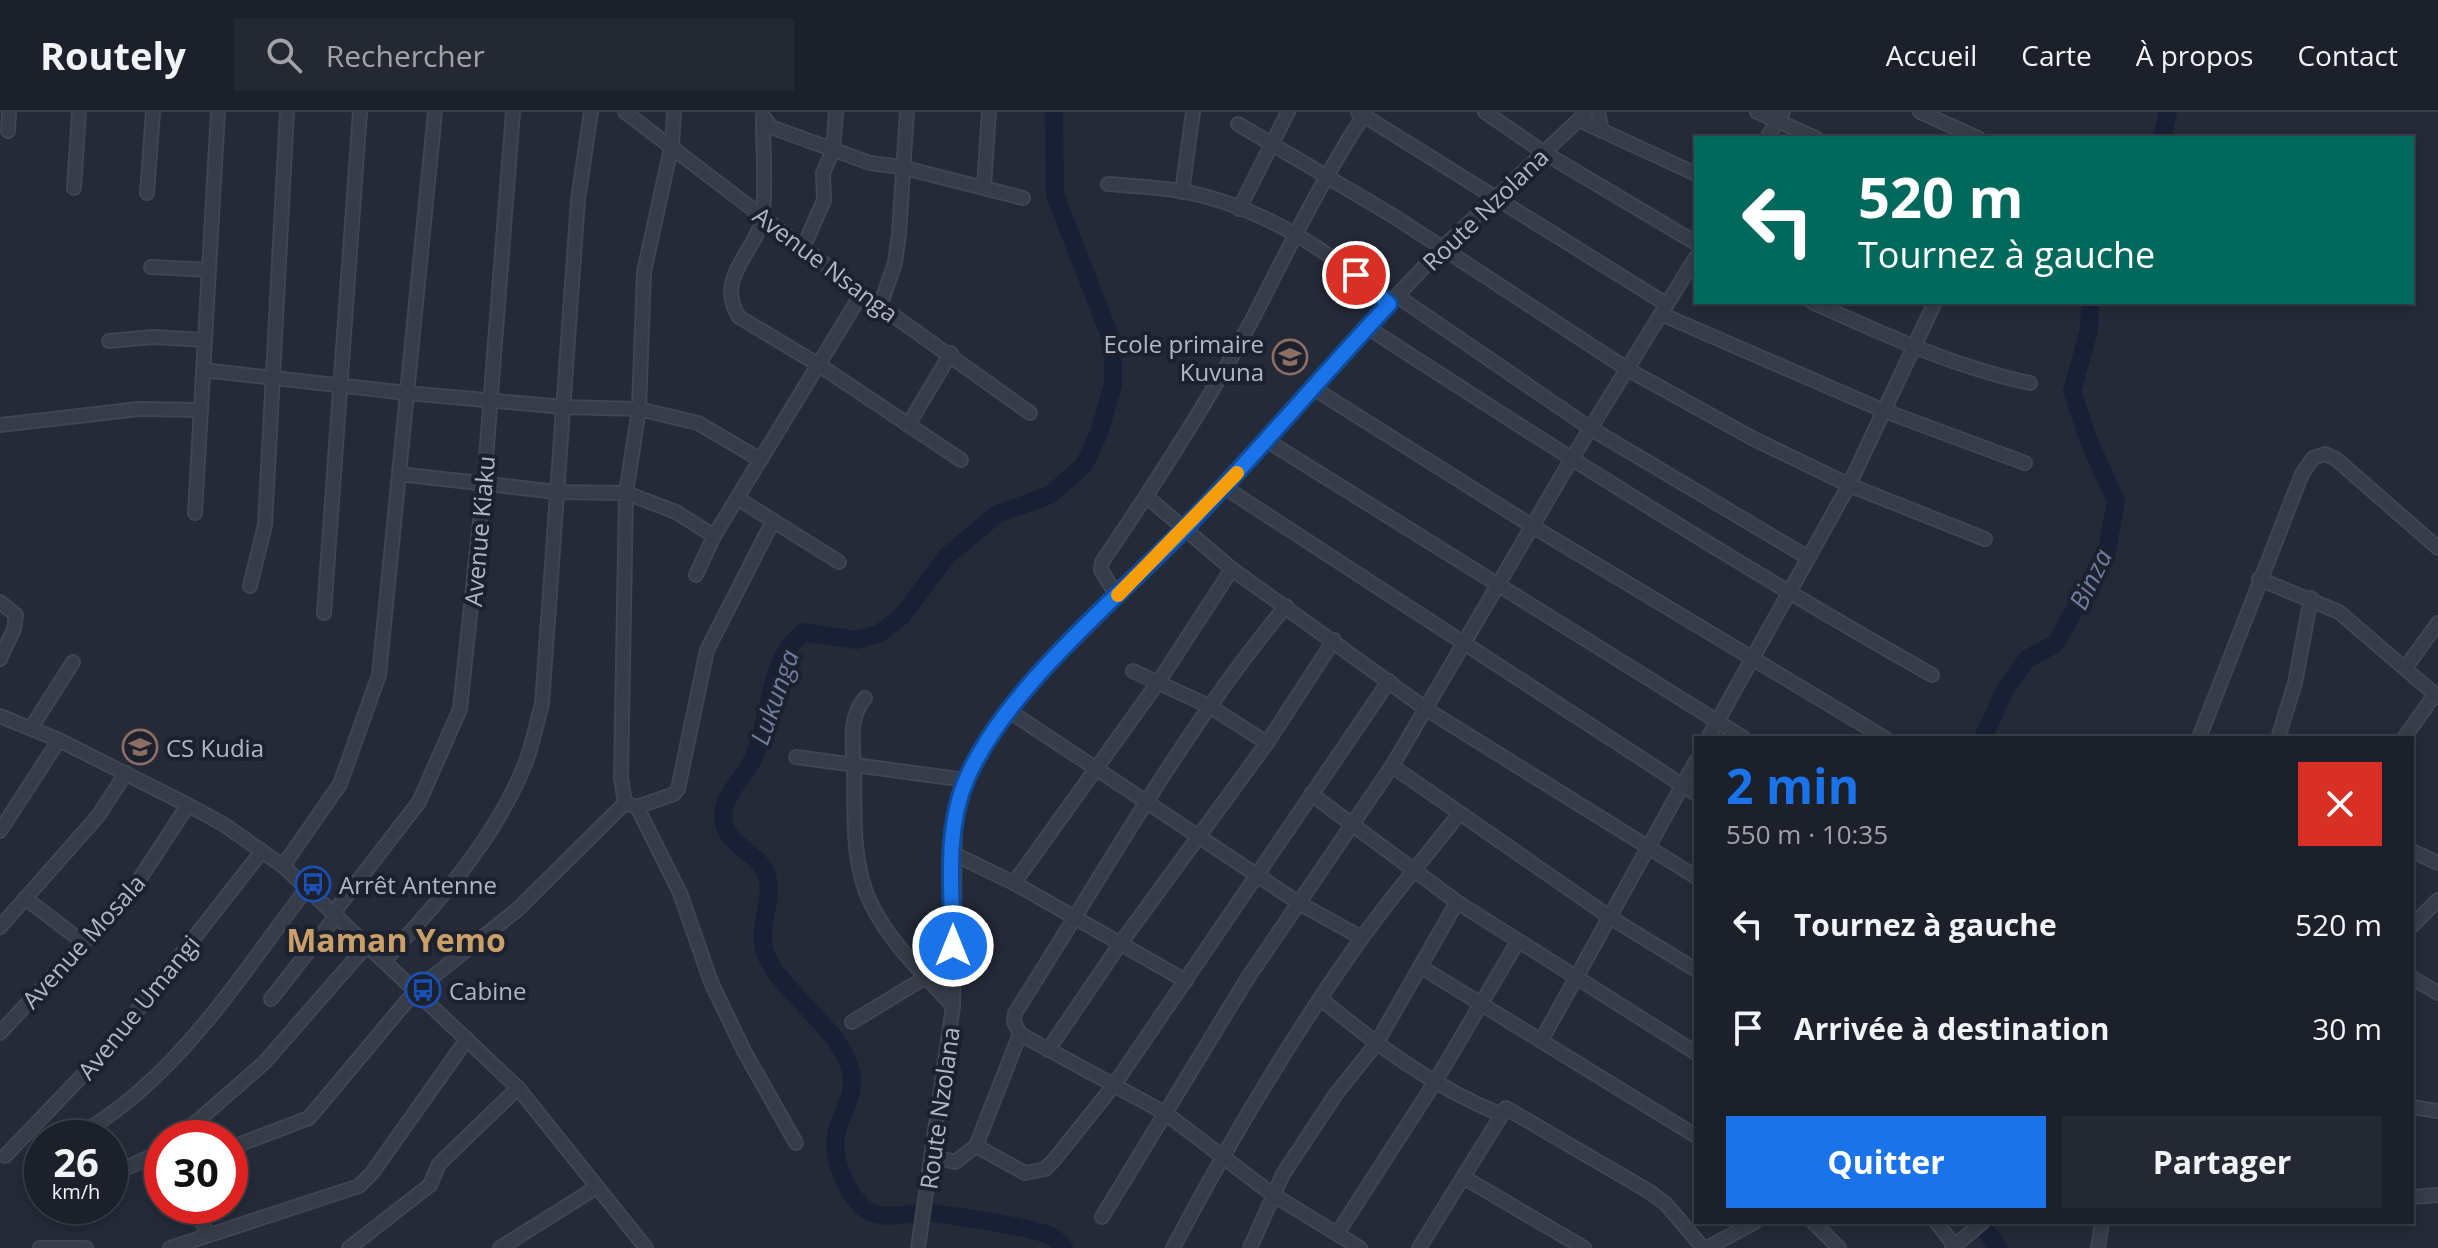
<!DOCTYPE html>
<html lang="fr">
<head>
<meta charset="utf-8">
<style>
  :root { --surface:#1b202a; --page:#242832; --text:#f1f3f6; --muted:#a0a3a8; --line:#393e47; --accent:#1a73e8 }
  body { margin:0; font-family:"Open Sans",sans-serif; background:var(--page); color:var(--text); height:100vh; display:flex; flex-direction:column; font-size:30px; white-space:nowrap }
  * { box-sizing:border-box; margin:0 }
  p { font-size:26px; color:var(--muted) }
  .icon { flex:none; width:44px; height:44px; fill:none; stroke:currentColor; stroke-width:2; stroke-linecap:round; stroke-linejoin:round }
  .map { position:relative; flex:1; overflow:hidden }
  .side { position:absolute; left:1694px; top:624px; width:720px; height:488px; display:flex; flex-direction:column; background:var(--surface); border-radius:0px; box-shadow:0 4px 12px #0003,0 0 0 2px var(--line) }
  .side>* { flex:none }
  .hud { position:absolute; left:1694px; top:24px; width:720px; height:168px; border-radius:0px; box-shadow:0 4px 12px #0003,0 0 0 2px var(--line); background:#00695c; color:#fff; overflow:hidden }
  .speed { position:absolute; left:24px; top:1008px; display:flex; gap:16px; font-size:40px; font-weight:700; text-align:center }
  .speed>* { display:grid; place-content:center; width:104px; height:104px; border-radius:50%; background:var(--surface); box-shadow:0 4px 12px #0003,0 0 0 2px var(--line); line-height:1 }
  .speed small { font-size:20px; font-weight:400 }
  .speed .limit { border:12px solid #d22; background:#fff; color:#111 }
  .pin { position:absolute; display:grid; place-items:center; width:68px; height:68px; color:#fff; margin:-34px; border:4px solid #fff; border-radius:50%; box-shadow:0 2px 8px #0007 }
  .me { position:absolute; width:88px; margin:-44px; rotate:0deg; stroke-linejoin:round; filter:drop-shadow(0 0 6px #0008) }
  .turn { display:flex; align-items:center; gap:28px; height:168px; padding:0 32px; font-size:36px }
  .turn .icon { width:104px; height:104px; stroke-width:2.5 }
  .turn b { display:block; font-size:56px; line-height:68px }
  .round { display:grid; place-items:center; flex:none; width:84px; height:84px; border-radius:0px; background:var(--page) }
  .head { display:flex; align-items:center; justify-content:space-between; height:136px; padding:0 32px }
  h1 { font-size:48px; font-weight:700; line-height:60px; color:var(--accent) }
  .action { display:flex; gap:16px; margin-top:auto; padding:16px 32px }
  .action a { flex:1; height:92px; border-radius:0px; background:var(--accent); color:#fff; font-size:32px; font-weight:700; line-height:92px; text-align:center }
  .action a+a { background:var(--page); color:var(--text) }
  ul { padding:0; list-style:none }
  li { display:flex; align-items:center; gap:24px; height:104px; padding:0 32px }
  li div { flex:1 }
  li b { display:block; font-size:30px }
  li em { font-style:normal }
  header { display:flex; align-items:center; gap:48px; box-sizing:border-box; height:112px; padding:0 40px; background:var(--surface); border-bottom:2px solid var(--line) }
  header strong { font-size:38px }
  nav { display:flex; gap:44px; margin-inline-start:auto; font-size:28px }
  .search { width:560px; height:72px; background:var(--page); display:flex; align-items:center; gap:20px; box-sizing:border-box; padding:0 28px; border-radius:0px; color:var(--muted); font-size:30px }
  .map>svg:first-child { display:block }
</style>
</head>
<body>
<header>
<strong>Routely</strong>
<div class="search"><svg class="icon" aria-label="search" viewBox="0 0 24 24"><circle cx="10" cy="10" r="6"/><path d="M15 15l6 6"/></svg>Rechercher</div>
<nav><a>Accueil</a><a>Carte</a><a>À propos</a><a>Contact</a></nav>
</header>
<div class="map">
<svg width="2438" height="1136" viewBox="0 0 2438 1136">
  <rect width="100%" height="100%" fill="#242a38"/>
  <g fill="none" stroke-linecap="round" stroke-linejoin="round">
    <!-- river -->
    <g stroke="#182035" stroke-width="18">
      <path d="M1054,0L1055,83L1113,232V273L1099,321L1084,353L1050,383L997,402L947,444L902,504L880,521L857,528L804,520C767,547 771,608 753,647C743,668 719,685 724,711C728,733 759,742 766,761C776,789 755,815 766,843C781,881 848,921 852,966C854,985 839,1005 836,1024C832,1046 846,1080 863,1095C881,1111 906,1100 927,1101C947,1102 1035,1116 1051,1124C1056,1126 1061,1132 1064,1136"/>
      <polyline points="2162,26 2168,0"/>
      <polyline points="1983,626 2005,578 2027,547 2055,532 2106,444 2116,389 2088,327 2072,279 2089,218 2090,190"/>
      <polyline points="1979,1110 1999,1136"/>
    </g>
    <!-- minor casing -->
    <g stroke="#404552" stroke-width="16">
      <g id="minor">
        <polyline points="625,0 880,194 1030,301"/>
        <polyline points="1358,0 1666,192"/>
        <polyline points="1485,0 1543,40 1696,131"/>
        <polyline points="1598,0 1602,19"/>
        <polyline points="1757,0 1816,26"/>
        <polyline points="1920,0 1978,26"/>
        <polyline points="763,4 771,15 870,51 901,55 1023,86"/>
        <path d="M763,7C763,38 766,71 763,101C759,139 713,164 739,205L819,253L961,348"/>
        <polyline points="1579,8 1696,62"/>
        <polyline points="1238,12 1395,105 1627,257 1752,326 1849,373 1985,427"/>
        <polyline points="8,19 9,0"/>
        <polyline points="1767,26 1783,0"/>
        <path d="M1108,72C1132,74 1157,75 1181,79C1259,93 1332,139 1389,192"/>
        <polyline points="984,74 989,0"/>
        <polyline points="74,76 79,0"/>
        <polyline points="1182,80 1193,0"/>
        <polyline points="147,81 153,0"/>
        <polyline points="1239,97 1288,0"/>
        <polyline points="803,136 824,88 823,61 833,38 836,0"/>
        <polyline points="151,155 209,158"/>
        <polyline points="1397,184 1590,316 1807,445"/>
        <path d="M1812,190C1883,222 1954,255 2030,271"/>
        <polyline points="880,194 895,151 899,122 907,0"/>
        <polyline points="1661,202 1882,298 2025,351"/>
        <path d="M1367,215C1553,336 1739,454 1932,563"/>
        <polyline points="109,229 152,225 205,228"/>
        <polyline points="203,258 407,281 563,295 639,297 698,311 761,348"/>
        <polyline points="1313,276 1532,414 1885,626"/>
        <polyline points="0,313 139,297 201,298"/>
        <polyline points="908,313 951,241"/>
        <polyline points="1266,328 1744,626"/>
        <polyline points="399,362 557,380 626,381 676,400 714,424"/>
        <polyline points="1224,375 1696,682"/>
        <polyline points="1147,385 1232,457 1426,597 1696,765"/>
        <polyline points="737,386 839,450"/>
        <polyline points="195,401 218,0"/>
        <polyline points="696,463 714,424 862,181"/>
        <polyline points="2259,467 2339,500 2438,585"/>
        <polyline points="250,474 265,413 287,0"/>
        <path d="M1117,484L1101,458L1102,450C1155,372 1208,291 1252,208C1288,138 1322,66 1366,0"/>
        <polyline points="0,490 16,503 14,517 0,547"/>
        <path d="M1286,494C1181,620 1103,764 1015,901L1014,910L1020,922L1165,1001L1272,1082L1360,1136"/>
        <polyline points="324,501 360,0"/>
        <polyline points="2406,555 2438,511"/>
        <polyline points="1133,559 1209,594 1267,631"/>
        <path d="M865,586C848,606 853,631 854,656C855,693 852,735 863,771C877,818 920,859 953,894"/>
        <polyline points="1009,599 1299,791 1362,826"/>
        <polyline points="0,604 59,628 188,693 223,712 283,754 518,976 646,1136"/>
        <polyline points="31,616 73,550"/>
        <polyline points="1708,626 1849,373 1935,190"/>
        <polyline points="2199,626 2302,362 2313,346 2325,342 2336,347 2438,436"/>
        <polyline points="2278,626 2295,571 2311,486"/>
        <polyline points="2404,626 2435,582"/>
        <polyline points="796,645 966,668"/>
        <polyline points="1392,654 1611,806 1696,858"/>
        <polyline points="1311,682 1457,790 1696,941"/>
        <polyline points="625,691 621,666 626,381 639,297 644,160 672,32 674,0"/>
        <polyline points="625,691 637,695 680,781 711,870 744,939 796,1031"/>
        <polyline points="637,695 674,682 678,677 707,538 773,409"/>
        <polyline points="0,719 59,628"/>
        <polyline points="2412,739 2438,751"/>
        <polyline points="952,741 1014,771 1186,869"/>
        <polyline points="283,754 340,672 379,563 435,0"/>
        <polyline points="1014,771 1159,569 1232,457"/>
        <polyline points="25,786 84,831"/>
        <polyline points="334,800 419,690 460,597 484,372 513,0"/>
        <polyline points="2412,814 2438,788"/>
        <polyline points="0,815 98,704 126,661"/>
        <path d="M385,848C438,791 493,729 523,657C532,637 536,613 542,592L578,88L591,0"/>
        <polyline points="1421,855 1696,1024"/>
        <polyline points="2412,866 2438,881"/>
        <polyline points="271,887 337,803"/>
        <path d="M1321,887C1377,933 1433,975 1500,1002"/>
        <polyline points="852,910 926,865"/>
        <polyline points="0,921 133,777 188,693"/>
        <polyline points="1541,929 1696,649"/>
        <polyline points="1048,938 1120,832 1267,631 1334,528"/>
        <polyline points="2412,995 2438,999"/>
        <path d="M73,1026C175,971 239,865 307,776"/>
        <polyline points="178,1026 264,951 368,832"/>
        <polyline points="976,1034 1025,1061 1045,1057 1054,1048 1114,973 1389,569"/>
        <polyline points="230,1036 309,1006 416,878 517,798 625,691"/>
        <polyline points="5,1044 105,940 262,739"/>
        <polyline points="933,1044 955,1050 976,1034 1020,922"/>
        <polyline points="110,1064 162,1039"/>
        <polyline points="1463,1065 1584,1136"/>
        <polyline points="2412,1085 2438,1083"/>
        <polyline points="193,1094 208,1122"/>
        <polyline points="47,1096 52,1094"/>
        <polyline points="1102,1105 1247,867 1392,654 1571,348 1696,145"/>
        <polyline points="1813,1110 1839,1136"/>
        <polyline points="1936,1110 1955,1134"/>
        <polyline points="1337,1122 1435,970 1518,829"/>
        <polyline points="40,1136 86,1136"/>
        <polyline points="170,1136 359,1074 372,1061 467,927"/>
        <polyline points="349,1136 430,1073 439,1052 518,976"/>
        <polyline points="500,1136 597,1075"/>
        <polyline points="918,1136 953,894 955,706 966,668 979,644 1009,599 1051,550 1183,418 1389,192 1441,137 1587,0"/>
        <path d="M1173,1136C1229,1030 1291,925 1361,827C1392,784 1427,743 1459,702"/>
        <polyline points="1250,1136 1283,1062 1336,982 1376,932 1457,790"/>
        <polyline points="1419,1136 1506,996 1650,1080 1666,1092 1703,1136"/>
        <polyline points="1707,1136 1755,1110"/>
        <polyline points="1952,1136 1983,1110"/>
        <polyline points="2098,1136 2102,1110"/>
      </g>
    </g>
    <!-- minor -->
    <use href="#minor" stroke="#373c49" stroke-width="12"/>
  </g>
  <g fill="none" stroke-linecap="round" stroke-linejoin="round">
    <!-- route casing -->
    <g stroke="#114b97" stroke-width="20">
      <path id="route" d="M953,834C952,780 944,718 967,666C1008,574 1115,489 1185,416C1255,343 1320,266 1389,192L1356,163"/>
    </g>
    <!-- route -->
    <use href="#route" stroke="#1a73e8" stroke-width="14"/>
    <!-- slow -->
    <polyline stroke="#f59e0b" stroke-width="14" points="1118,483 1237,361"/>
  </g>
  <!-- icons -->
  <defs>
    <g id="school-ring" transform="scale(1.8)"><circle r="9.5" fill="#1c212d" stroke="#8d6e63" stroke-width="1.5"/><path d="M0-5L7-2L0 1L-7-2ZM-4 1L0 2.5L4 1V4Q0 6-4 4Z" fill="#8d6e63"/></g>
    <g id="bus-ring" transform="scale(1.8)"><circle r="9.5" fill="#1c212d" stroke="#1a4fb4" stroke-width="1.5"/><path d="M-5-6H5V4H4V6H2V4H-2V6H-4V4H-5ZM-3.5-4V0h7V-4ZM-3.5 1.2v1.5H-2V1.2ZM2 1.2v1.5H3.5V1.2Z" fill="#1a4fb4"/></g>
  </defs>
  <g fill-rule="evenodd">
    <use href="#school-ring" x="1290" y="245"/>
    <use href="#school-ring" x="140" y="635"/>
    <use href="#bus-ring" x="313" y="772"/>
    <use href="#bus-ring" x="423" y="878"/>
  </g>
  <g text-anchor="middle" dominant-baseline="central" stroke-width="8" stroke-linejoin="round" paint-order="stroke">
    <!-- street labels -->
    <g font-size="24" fill="#b2b7c5" stroke="#1c212d">
      <text transform="translate(1485 97) rotate(-44)">Route Nzolana</text>
      <text transform="translate(826 152) rotate(37)">Avenue Nsanga</text>
      <text transform="translate(479 419) rotate(-85)">Avenue Kiaku</text>
      <text transform="translate(83 829) rotate(-48)">Avenue Mosala</text>
      <text transform="translate(138 895) rotate(-51)">Avenue Umangi</text>
      <text transform="translate(939 996) rotate(-82)">Route Nzolana</text>
    </g>
    <!-- poi labels -->
    <g font-size="24" fill="#b2b7c5" stroke="#1c212d" text-anchor="start">
      <text x="1264" y="231" text-anchor="end">Ecole primaire<tspan x="1264" dy="28">Kuvuna</tspan></text>
      <text x="166" y="635">CS Kudia</text>
      <text x="339" y="772">Arrêt Antenne</text>
      <text x="449" y="878">Cabine</text>
    </g>
    <!-- water labels -->
    <g font-size="26" font-style="italic" fill="#6e7da1" stroke="#1c212d">
      <text transform="translate(2090 467) rotate(-64)">Binza</text>
      <text transform="translate(774 585) rotate(-71)">Lukunga</text>
    </g>
    <!-- district labels -->
    <g font-size="32" font-weight="bold" fill="#caa068" stroke="#1c212d">
      <text x="396" y="827">Maman Yemo</text>
    </g>
  </g>
</svg>
<div class="speed"><div>26<small>km/h</small></div><div class="limit">30</div></div>
<div class="pin" style="left:1356px;top:163px;background:#d93025"><svg class="icon" aria-label="arrive" viewBox="0 0 24 24"><path d="M6 21V4h12l-3 4 3 4H6"/></svg></div>
<svg class="me" style="left:953px;top:834px" viewBox="-20 -20 40 40"><circle r="17" fill="#1a73e8" stroke="#fff" stroke-width="3"/><path d="M0-11L8 9 0 5-8 9z" fill="#fff"/></svg>
<div class="hud">
<div class="turn"><svg class="icon" aria-label="left" viewBox="0 0 24 24"><path d="M17 20v-9H6M10 6l-5 5 5 5"/></svg><div><b>520 m</b>Tournez à gauche</div></div>
</div>
<section class="side">
<div class="head"><div><h1>2 min</h1><p>550 m · 10:35</p></div><a class="round" style="background:#d93025;color:#fff"><svg class="icon" aria-label="close" viewBox="0 0 24 24"><path d="M6 6l12 12M18 6L6 18"/></svg></a></div>
<ul>
<li><svg class="icon" aria-label="left" viewBox="0 0 24 24"><path d="M17 20v-9H6M10 6l-5 5 5 5"/></svg><div><b>Tournez à gauche</b></div><em>520 m</em></li>
<li><svg class="icon" aria-label="arrive" viewBox="0 0 24 24"><path d="M6 21V4h12l-3 4 3 4H6"/></svg><div><b>Arrivée à destination</b></div><em>30 m</em></li>
</ul>
<div class="action"><a>Quitter</a><a>Partager</a></div>
</section>
</div>
</body>
</html>
